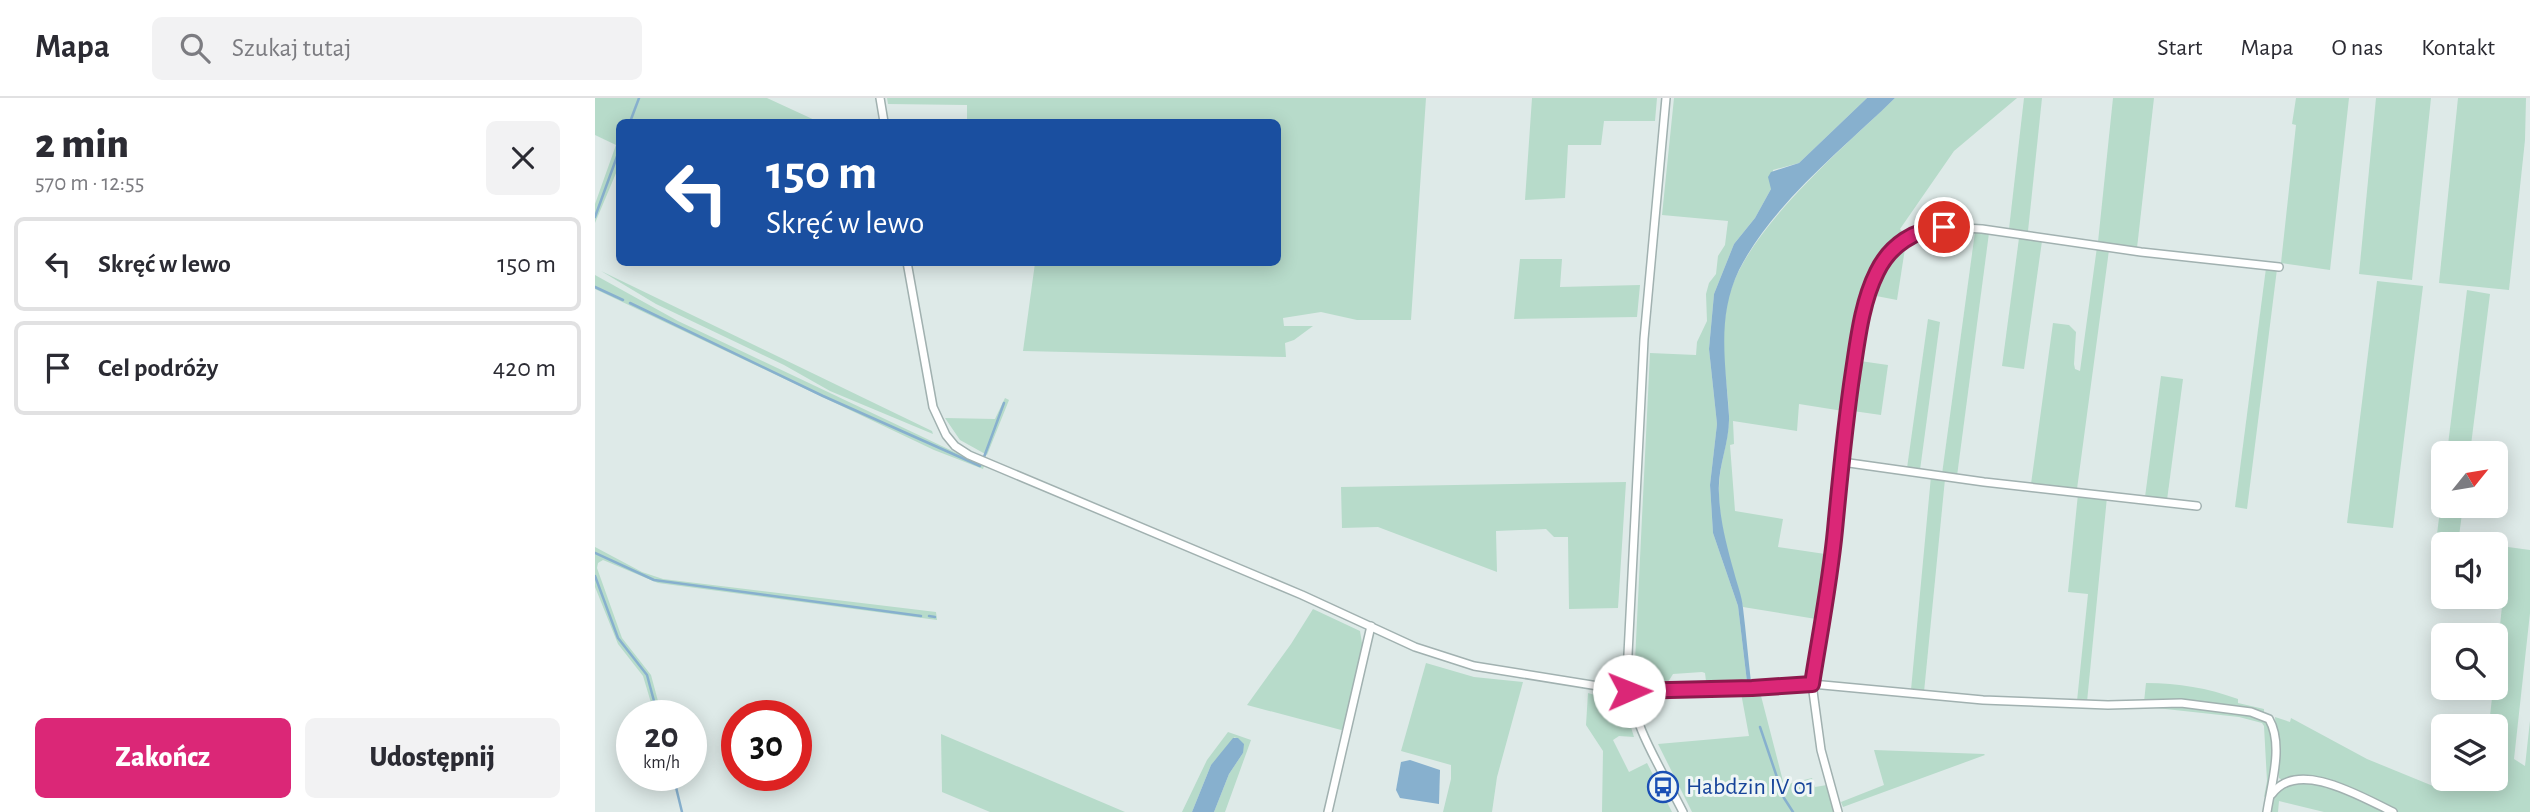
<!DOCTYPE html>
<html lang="pl">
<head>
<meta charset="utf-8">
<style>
  :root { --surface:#fff; --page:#f2f2f3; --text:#2b2b33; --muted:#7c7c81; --line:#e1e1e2; --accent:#db2777 }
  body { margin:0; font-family:"Alegreya Sans",sans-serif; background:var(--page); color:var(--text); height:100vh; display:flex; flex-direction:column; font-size:26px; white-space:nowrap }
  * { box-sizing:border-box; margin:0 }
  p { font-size:23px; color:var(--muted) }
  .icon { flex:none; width:38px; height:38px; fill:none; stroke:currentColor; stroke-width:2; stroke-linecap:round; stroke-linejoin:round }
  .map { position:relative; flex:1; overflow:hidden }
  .sheet { display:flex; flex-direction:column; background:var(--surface); width:595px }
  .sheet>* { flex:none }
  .hud { position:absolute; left:21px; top:21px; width:665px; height:147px; border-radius:10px; box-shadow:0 4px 18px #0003; background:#1a4fa0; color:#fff; overflow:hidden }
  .needle { width:46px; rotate:60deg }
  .controls { position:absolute; left:1836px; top:343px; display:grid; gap:14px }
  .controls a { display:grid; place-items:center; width:77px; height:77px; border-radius:10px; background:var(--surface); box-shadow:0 4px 18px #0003; font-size:35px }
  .speed { position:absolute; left:21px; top:602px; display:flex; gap:14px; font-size:35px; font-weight:700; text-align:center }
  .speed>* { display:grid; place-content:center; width:91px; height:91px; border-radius:50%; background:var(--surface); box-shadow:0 4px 18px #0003; line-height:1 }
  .speed small { font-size:18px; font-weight:400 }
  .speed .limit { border:10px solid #d22; background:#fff; color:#111 }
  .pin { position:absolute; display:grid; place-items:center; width:60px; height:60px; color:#fff; margin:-30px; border:4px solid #fff; border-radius:50%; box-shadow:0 2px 7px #0007 }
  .me { position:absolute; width:77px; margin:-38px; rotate:89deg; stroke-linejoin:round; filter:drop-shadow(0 0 5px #0008) }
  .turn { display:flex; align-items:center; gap:24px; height:147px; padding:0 35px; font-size:32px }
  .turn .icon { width:91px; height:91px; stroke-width:2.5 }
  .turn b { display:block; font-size:49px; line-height:60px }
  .round { display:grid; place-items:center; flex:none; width:74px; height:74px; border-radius:10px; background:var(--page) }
  .summary { display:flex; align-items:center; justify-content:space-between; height:119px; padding:0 35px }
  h1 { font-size:42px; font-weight:800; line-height:52px }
  .primary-button { display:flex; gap:14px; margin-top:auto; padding:14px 35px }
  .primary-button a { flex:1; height:80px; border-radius:10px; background:var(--accent); color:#fff; font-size:28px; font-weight:800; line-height:80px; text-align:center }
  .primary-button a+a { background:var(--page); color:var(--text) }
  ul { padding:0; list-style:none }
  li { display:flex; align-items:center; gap:21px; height:94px; margin:0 14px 10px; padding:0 21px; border:4px solid var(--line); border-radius:10px }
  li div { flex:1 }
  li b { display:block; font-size:26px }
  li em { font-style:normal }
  header { display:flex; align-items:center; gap:42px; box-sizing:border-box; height:98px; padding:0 35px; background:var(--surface); border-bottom:2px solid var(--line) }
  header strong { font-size:33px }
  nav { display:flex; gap:38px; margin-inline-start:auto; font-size:24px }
  .search { width:490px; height:63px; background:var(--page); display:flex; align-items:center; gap:18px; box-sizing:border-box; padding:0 24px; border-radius:10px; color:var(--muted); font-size:26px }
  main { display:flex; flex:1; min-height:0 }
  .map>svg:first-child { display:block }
</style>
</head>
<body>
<header>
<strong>Mapa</strong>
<div class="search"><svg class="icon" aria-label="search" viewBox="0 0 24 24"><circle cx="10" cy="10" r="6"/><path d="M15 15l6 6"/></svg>Szukaj tutaj</div>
<nav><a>Start</a><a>Mapa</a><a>O nas</a><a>Kontakt</a></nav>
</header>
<main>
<section class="sheet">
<div class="summary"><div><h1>2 min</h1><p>570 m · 12:55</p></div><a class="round"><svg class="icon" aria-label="close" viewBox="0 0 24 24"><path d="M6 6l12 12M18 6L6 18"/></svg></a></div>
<ul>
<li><svg class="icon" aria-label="left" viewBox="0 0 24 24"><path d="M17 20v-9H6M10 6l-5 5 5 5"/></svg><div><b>Skręć w lewo</b></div><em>150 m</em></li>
<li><svg class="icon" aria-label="arrive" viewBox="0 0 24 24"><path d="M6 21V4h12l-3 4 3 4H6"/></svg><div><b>Cel podróży</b></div><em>420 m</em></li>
</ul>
<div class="primary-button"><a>Zakończ</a><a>Udostępnij</a></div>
</section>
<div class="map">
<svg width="1935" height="714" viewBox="0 0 1935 714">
  <rect width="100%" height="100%" fill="#deeae8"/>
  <!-- green -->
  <g fill="#b7dbca">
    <polygon points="0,0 172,0 224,24 24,24 24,68 0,125 0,106 21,47 0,37"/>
    <polygon points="292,0 831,0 816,222 762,222 726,214 688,220 689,228 718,228 699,242 690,245 691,259 428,253 440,165 682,164 682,24 372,24 372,7 293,6"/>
    <polygon points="937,0 1062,0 1060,23 1009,23 1006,47 973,47 970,100 930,102"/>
    <polygon points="1079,0 1272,0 1204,65 1178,72 1176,91 1160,120 1139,146 1119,196 1114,251 1122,326 1115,387 1118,435 1143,508 1152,584 1111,583 1110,575 1107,574 1078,576 1073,584 1039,584 1055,255 1101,257 1102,244 1112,223 1111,196 1114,185 1121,176 1123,158 1130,147 1133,123 1067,117"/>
    <path d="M1300,0H1422L1359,53L1305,131L1309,136C1298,147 1286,159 1279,174C1259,218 1255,267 1248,313L1204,306L1202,333L1138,323L1139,346L1135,347L1140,413L1188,421L1183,449L1230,456L1221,521L1148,509C1138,471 1123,431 1124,390C1124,367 1133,346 1134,323C1134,298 1129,273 1128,249C1127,235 1130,220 1132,207C1144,136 1250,49 1300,0Z"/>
    <polygon points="1429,0 1447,0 1433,133 1414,131"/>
    <polygon points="1518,0 1559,0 1542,150 1503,144"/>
    <polygon points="1701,0 1754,0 1735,172 1686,165 1701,27 1697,26"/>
    <polygon points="1781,0 1836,0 1817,182 1764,176"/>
    <polygon points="1863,0 1931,0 1930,42 1914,192 1844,185"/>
    <polygon points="1380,134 1394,135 1362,378 1347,376"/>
    <polygon points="1424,140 1447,143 1429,271 1407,268"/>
    <path d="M1311,144L1302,202L1276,197C1284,176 1294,160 1311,144Z"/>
    <polygon points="1502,149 1514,152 1482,391 1436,386 1458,225 1474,227 1481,234 1479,266 1480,271 1485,273"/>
    <polygon points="925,161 967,161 965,189 1045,187 1042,219 919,221"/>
    <polygon points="1671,170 1682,171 1652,411 1640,409"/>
    <polygon points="6,173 337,333 338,336 235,293 189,267 61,206"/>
    <polygon points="0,177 83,223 389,368 388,371 339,352 0,191"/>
    <polygon points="1782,183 1828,188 1798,430 1752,425"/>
    <polygon points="1872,192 1895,196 1875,355 1852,355"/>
    <polygon points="1333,221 1345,224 1325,372 1312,370"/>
    <polygon points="1265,263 1293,267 1286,317 1258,313"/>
    <polygon points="1566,278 1588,281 1572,402 1550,399"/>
    <polygon points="410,300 414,302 392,357 365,342 350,320 400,321"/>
    <polygon points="1336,378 1350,381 1329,594 1316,592"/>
    <polygon points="1031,384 1023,510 974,511 973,439 959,439 951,431 901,433 902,474 783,429 747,430 746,389"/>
    <polygon points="1848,389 1848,408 1868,408 1864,438 1842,436"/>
    <polygon points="1483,396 1512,399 1492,604 1482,603 1493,496 1473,494"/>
    <polygon points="0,449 47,474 68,481 341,514 342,522 63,485 8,462 3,465 2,470 27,540 56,577 67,618 60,618 48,578 23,546 0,489"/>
    <polygon points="1913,449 1935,452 1935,515 1919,661 1930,668 1935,623 1935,714 1803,714 1750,689 1721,680 1706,678 1687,682 1684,680 1680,619 1695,624 1696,620 1772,661 1838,688 1843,649 1848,650 1848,681 1900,681 1900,628 1894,628 1898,590 1900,590 1901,567"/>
    <polygon points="718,511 765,533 768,551 750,633 652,607 696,546"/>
    <polygon points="831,565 879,579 928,584 902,679 897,714 848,714 856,681 856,667 806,653"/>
    <path d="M1551,585C1584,585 1612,590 1643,601V605L1669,611V615L1657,612L1549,604Z"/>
    <polygon points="1004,594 1026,597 1039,639 1024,638 1018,642 1034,674 1052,665 1077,714 1007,714 1008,653 991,627 993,595 1003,598"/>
    <polygon points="1165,594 1189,687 1217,680 1220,689 1232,687 1240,714 1097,714 1063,646 1154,638 1146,595"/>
    <path d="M1575,607L1659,617L1672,622C1683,646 1677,673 1672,697L1669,699L1672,683L1669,628L1667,625L1644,619L1552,609Z"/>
    <polygon points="633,634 656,642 630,714 619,714 634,676 648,655 640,639 616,667 597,714 587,714 612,662"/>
    <polygon points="346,636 530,714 395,714 347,694"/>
    <polygon points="1279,652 1389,656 1390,657 1248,709 1246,704 1289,687"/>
    <path d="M1713,683L1734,687L1793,714H1729L1684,703L1683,714H1676C1677,691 1693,686 1713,683Z"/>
  </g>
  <!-- water -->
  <g fill="#87b0ce">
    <path d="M1272,0H1300C1247,52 1178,105 1144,172C1121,220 1131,267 1134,318C1135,345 1122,369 1124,396C1125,423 1132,449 1139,474C1142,486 1147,498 1148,510C1151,534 1153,559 1156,584H1152L1143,508L1118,435L1115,387L1122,326L1114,251L1119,196L1139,146L1160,120L1176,91L1173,79L1176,74L1204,65Z"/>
    <polygon points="638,640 643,640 649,646 648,655 634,676 619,714 597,714 616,667"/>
    <polygon points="815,662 845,672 844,706 805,700 801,692 806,664"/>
  </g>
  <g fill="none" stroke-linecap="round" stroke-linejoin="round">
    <!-- stream -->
    <g stroke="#87b0ce" stroke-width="2.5">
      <polyline points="35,24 44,0"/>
      <polyline points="0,119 24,53"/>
      <polyline points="0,189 28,202"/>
      <polyline points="35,205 228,298 385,368"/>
      <polyline points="389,359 409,305"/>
      <polyline points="0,455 59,482 326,518"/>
      <polyline points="0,478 23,540 52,577 63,618"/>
      <polyline points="334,518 340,519"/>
      <polyline points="1165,629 1189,700 1198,714"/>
      <polyline points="78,677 87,714"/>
    </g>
    <!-- street casing -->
    <g stroke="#a1b1b0" stroke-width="10">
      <g id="street">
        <polyline points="285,0 289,24"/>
        <path d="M1071,0L1049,241L1032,576C1036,626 1066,670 1088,714"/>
        <path d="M312,164L338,309L351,337L360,348L374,357L707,497L820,549L879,568L1034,593L1158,590L1217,586L1388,602L1513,607L1586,605L1656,614L1674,621C1689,647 1676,687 1672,714"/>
        <polyline points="1247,364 1389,384 1602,408"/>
        <path d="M1677,696C1703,660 1768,700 1798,714"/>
        <polyline points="733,714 776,528"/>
        <polyline points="1243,714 1226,652 1217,586 1237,457 1249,340 1262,245 1274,193 1282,174 1292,158 1316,137 1327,132 1349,129 1387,131 1546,154 1684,169"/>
      </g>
    </g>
    <!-- street -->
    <use href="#street" stroke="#fff" stroke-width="7"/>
  </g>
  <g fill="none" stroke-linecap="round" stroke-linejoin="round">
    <!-- route casing -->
    <g stroke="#8e194d" stroke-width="18">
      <path id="route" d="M1034,593L1157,590L1217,586C1225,535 1235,484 1240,432C1245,379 1250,326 1258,273C1263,240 1267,204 1282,174C1295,147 1320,131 1349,129"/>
    </g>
    <!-- route -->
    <use href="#route" stroke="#db2777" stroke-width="12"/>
  </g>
  <!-- icons -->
  <defs>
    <g id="bus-ring" transform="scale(1.575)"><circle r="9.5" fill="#eff6f5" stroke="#1a4fb4" stroke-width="1.5"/><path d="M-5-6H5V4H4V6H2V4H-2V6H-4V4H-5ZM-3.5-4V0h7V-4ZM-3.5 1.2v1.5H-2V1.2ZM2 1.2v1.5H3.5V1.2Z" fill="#1a4fb4"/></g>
  </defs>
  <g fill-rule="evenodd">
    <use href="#bus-ring" x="1068" y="689"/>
  </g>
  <g text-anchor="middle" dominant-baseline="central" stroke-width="6" stroke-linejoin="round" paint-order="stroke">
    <!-- transit labels -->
    <g font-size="24" fill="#164399" stroke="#eff6f5" text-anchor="start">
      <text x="1091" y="689">Habdzin IV 01</text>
    </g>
  </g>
</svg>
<div class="controls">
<a><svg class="needle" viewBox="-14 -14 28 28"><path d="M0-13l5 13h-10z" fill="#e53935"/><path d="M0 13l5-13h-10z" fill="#7c7c81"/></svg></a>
<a><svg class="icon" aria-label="sound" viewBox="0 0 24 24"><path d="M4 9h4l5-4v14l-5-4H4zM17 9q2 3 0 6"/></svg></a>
<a><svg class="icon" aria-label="search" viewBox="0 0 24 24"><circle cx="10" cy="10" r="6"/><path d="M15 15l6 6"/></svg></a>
<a><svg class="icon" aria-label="layers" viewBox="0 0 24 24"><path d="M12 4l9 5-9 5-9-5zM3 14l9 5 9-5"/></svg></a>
</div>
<div class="speed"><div>20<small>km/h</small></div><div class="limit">30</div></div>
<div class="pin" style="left:1349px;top:129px;background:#d93025"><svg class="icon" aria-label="arrive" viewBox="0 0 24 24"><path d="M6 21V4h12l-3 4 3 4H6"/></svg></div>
<svg class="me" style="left:1034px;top:593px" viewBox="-20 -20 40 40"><circle r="19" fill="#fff"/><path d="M0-13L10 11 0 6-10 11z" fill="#db2777"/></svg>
<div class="hud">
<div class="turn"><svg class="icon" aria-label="left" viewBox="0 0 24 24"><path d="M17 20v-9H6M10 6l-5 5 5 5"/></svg><div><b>150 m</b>Skręć w lewo</div></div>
</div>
</div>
</main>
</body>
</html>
